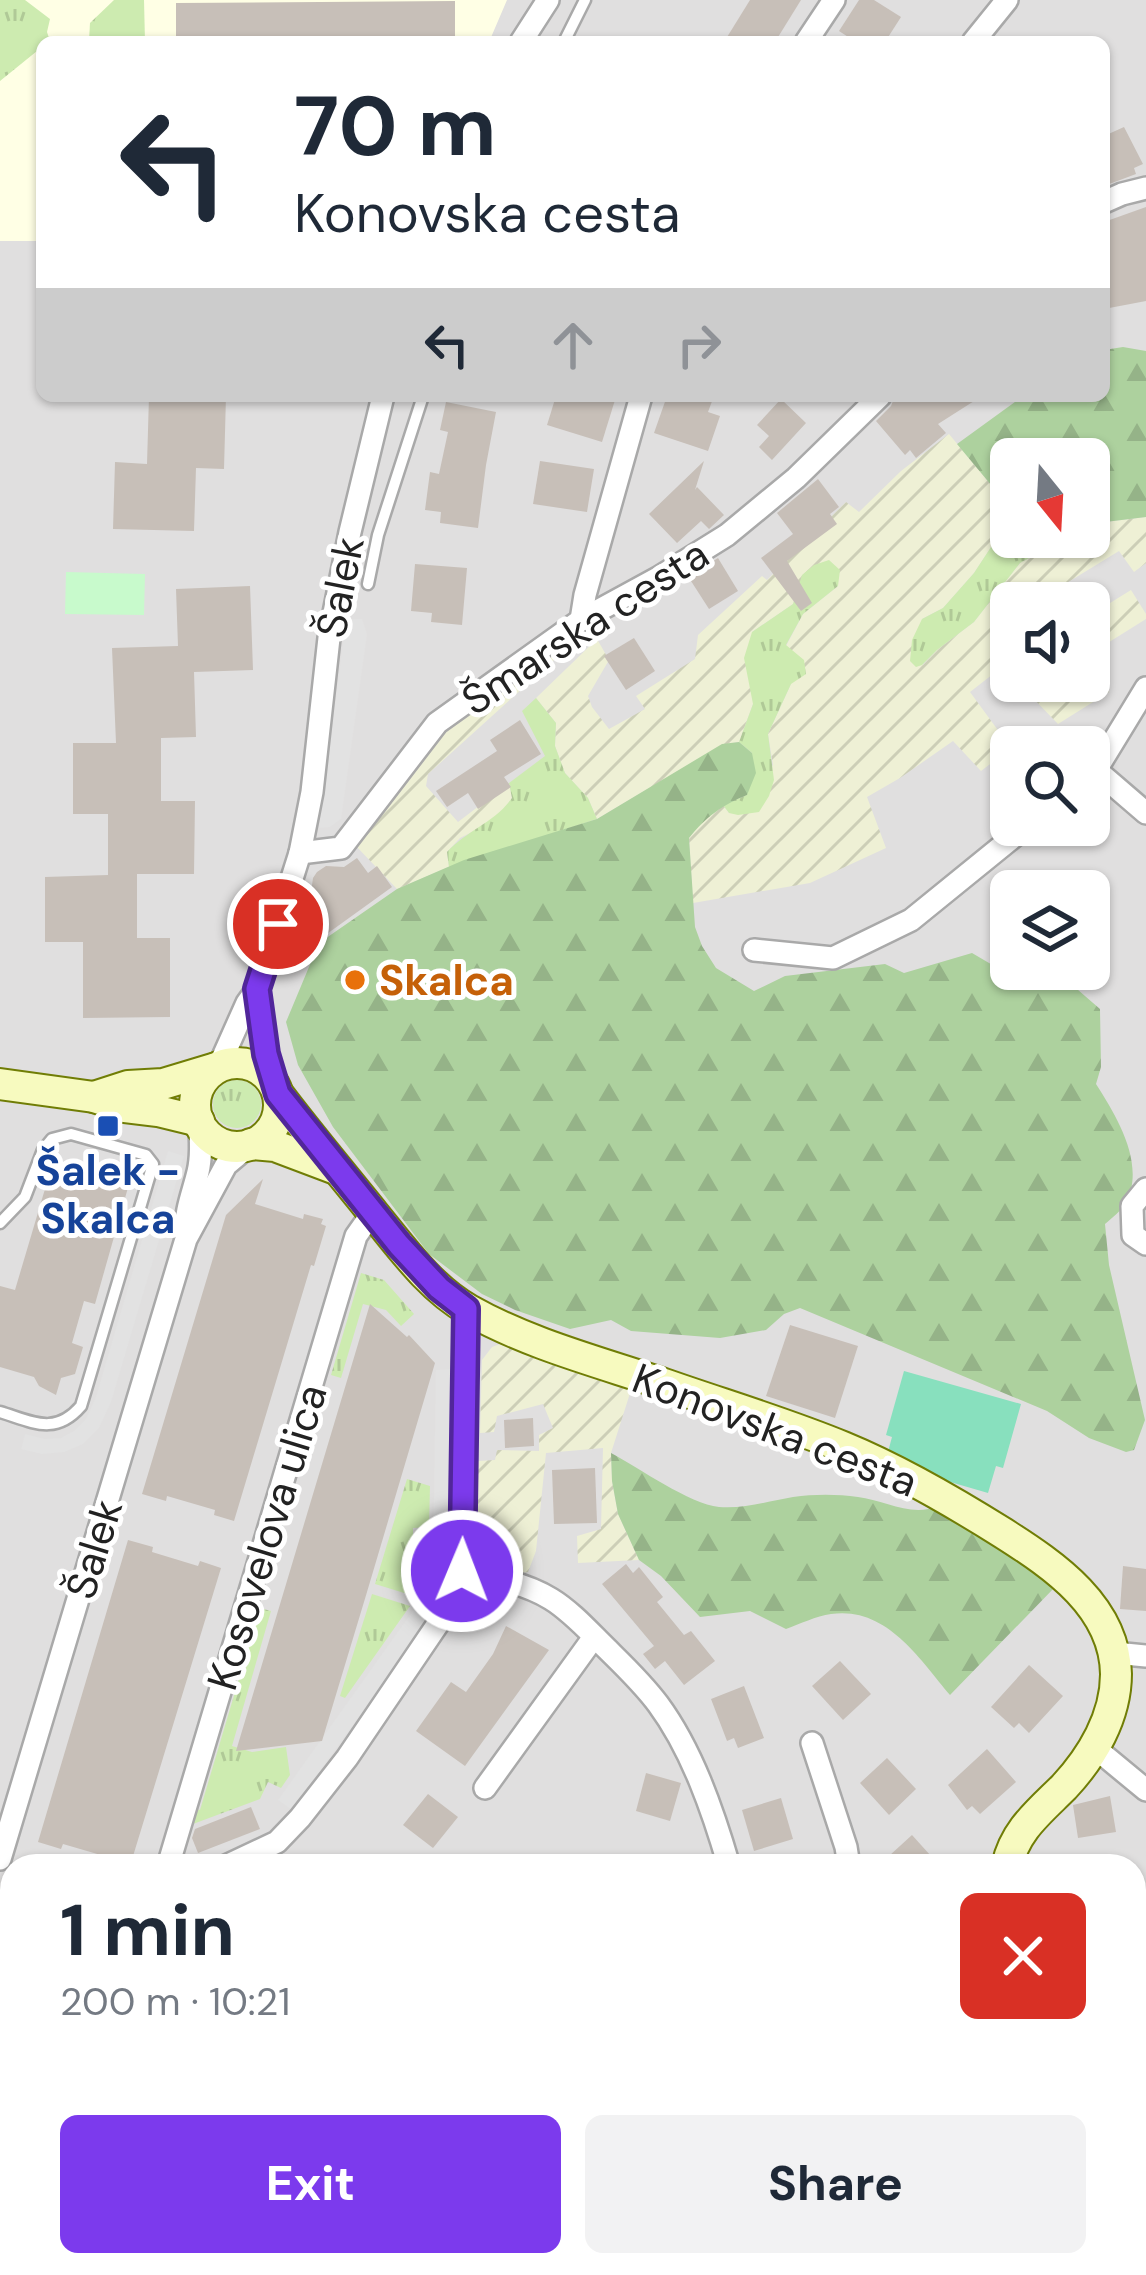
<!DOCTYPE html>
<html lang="en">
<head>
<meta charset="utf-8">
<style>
  :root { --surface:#fff; --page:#f2f2f3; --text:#1f2937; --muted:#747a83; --accent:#7c3aed }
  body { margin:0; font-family:"DM Sans",sans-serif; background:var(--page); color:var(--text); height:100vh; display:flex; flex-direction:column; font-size:45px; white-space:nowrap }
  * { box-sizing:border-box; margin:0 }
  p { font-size:39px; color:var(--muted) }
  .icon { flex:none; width:66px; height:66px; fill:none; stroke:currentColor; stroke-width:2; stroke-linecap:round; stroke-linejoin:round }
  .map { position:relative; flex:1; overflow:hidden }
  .details { position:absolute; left:0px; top:1854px; width:1146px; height:423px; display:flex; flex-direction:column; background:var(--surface); border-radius:36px 36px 0 0; box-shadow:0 3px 9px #0004 }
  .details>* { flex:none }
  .banner { position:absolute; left:36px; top:36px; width:1074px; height:366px; border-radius:18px; box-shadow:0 3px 9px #0004; background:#fff; color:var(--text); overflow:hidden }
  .needle { width:78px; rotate:162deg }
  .fabs { position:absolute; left:990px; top:438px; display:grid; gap:24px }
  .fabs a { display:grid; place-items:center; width:120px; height:120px; border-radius:18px; background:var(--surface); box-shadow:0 3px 9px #0004; font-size:60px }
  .pin { position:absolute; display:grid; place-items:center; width:102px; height:102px; color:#fff; margin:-51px; border:6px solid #fff; border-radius:50%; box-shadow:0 3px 12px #0007 }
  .me { position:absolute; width:132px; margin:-66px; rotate:1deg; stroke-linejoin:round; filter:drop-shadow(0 0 9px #0008) }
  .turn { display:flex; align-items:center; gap:42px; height:252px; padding:0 60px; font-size:54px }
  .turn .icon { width:156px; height:156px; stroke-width:2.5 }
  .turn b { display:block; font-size:84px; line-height:102px }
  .lanes { display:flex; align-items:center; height:114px; padding:0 60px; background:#0003; justify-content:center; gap:60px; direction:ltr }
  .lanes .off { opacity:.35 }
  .round { display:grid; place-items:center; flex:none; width:126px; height:126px; border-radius:18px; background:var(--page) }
  .head { display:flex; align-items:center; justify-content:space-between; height:204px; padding:0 60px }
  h1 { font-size:72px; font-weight:700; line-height:90px }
  .button { display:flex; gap:24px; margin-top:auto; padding:24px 60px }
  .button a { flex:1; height:138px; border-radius:18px; background:var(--accent); color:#fff; font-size:48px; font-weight:700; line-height:138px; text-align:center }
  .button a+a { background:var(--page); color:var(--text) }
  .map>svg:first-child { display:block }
</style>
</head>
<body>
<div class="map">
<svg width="1146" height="2275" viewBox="0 0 1146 2275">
  <defs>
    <pattern id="farmland-furrows" width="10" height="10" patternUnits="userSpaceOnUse" patternTransform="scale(3)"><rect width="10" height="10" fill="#eef0d5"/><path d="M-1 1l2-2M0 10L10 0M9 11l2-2" fill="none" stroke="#ccceb7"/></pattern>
    <pattern id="grass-tufts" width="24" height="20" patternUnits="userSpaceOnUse" patternTransform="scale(3)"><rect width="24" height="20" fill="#cdebb0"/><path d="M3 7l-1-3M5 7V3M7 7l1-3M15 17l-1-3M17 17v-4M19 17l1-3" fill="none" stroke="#b0c997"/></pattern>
    <pattern id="forest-firs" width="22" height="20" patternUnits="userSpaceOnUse" patternTransform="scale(3)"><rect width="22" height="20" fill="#add19e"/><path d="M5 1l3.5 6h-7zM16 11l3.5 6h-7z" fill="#95b388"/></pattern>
  </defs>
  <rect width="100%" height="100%" fill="#f2efe9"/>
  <!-- residential -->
  <path fill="#e0dfdf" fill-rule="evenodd" d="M0,0H1146V2275H0ZM42,42H1104V396H42ZM1011,459H1089V537H1011ZM1011,603H1089V681H1011ZM1011,747H1089V825H1011ZM1011,891H1089V969H1011ZM12,1866H1134V2265H12Z"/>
  <!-- education -->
  <polygon fill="#ffffe5" points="0,0 507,0 489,42 42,42 42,241 0,241"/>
  <!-- farmland -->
  <g fill="url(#farmland-furrows)">
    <polygon points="949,434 1011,509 1011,534 993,544 974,573 943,608 922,619 923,665 937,650 974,622 1020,563 1047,548 1052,537 1089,537 1089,524 1146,517 1146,563 1134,572 1119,551 1065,584 1055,603 1011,603 1011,660 970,692 1011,748 981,771 953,741 900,778 867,797 886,848 810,883 693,903 689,838 703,820 723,805 729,813 773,765 768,734 791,684 786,646 803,614 838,586 803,575 793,604 752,632 753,704 739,742 722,745 597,819 588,798 565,773 555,746 556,723 536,698 597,639 609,660 588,696 592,707 609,729 645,709 636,696 695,659 698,635 762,576 767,580 846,502 859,512 901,471"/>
    <polygon points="1131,590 1146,614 1146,619 1090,654 1109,692 1058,724 1030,695 1035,686 1032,681 1089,681 1089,616"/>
    <polygon points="549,651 555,659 428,774 426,786 458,822 509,783 512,798 502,812 484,826 460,838 447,852 449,867 397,889 355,845 437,733"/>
    <polygon points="503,1343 632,1387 611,1453 612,1481 618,1514 639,1560 578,1563 577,1536 601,1529 603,1448 546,1453 536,1551 528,1572 517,1574 500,1568 491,1560 482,1546 478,1527 478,1461 495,1460 497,1450 539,1451 539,1435 553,1428 543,1404 497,1416 494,1432 480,1433 482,1360 492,1347"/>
  </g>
  <!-- grass -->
  <g fill="url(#grass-tufts)">
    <polygon points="0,0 25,0 50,19 47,32 50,41 42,42 42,47 0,81"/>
    <polygon points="114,0 144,0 145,42 89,41 90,23"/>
    <polygon points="1011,534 1011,537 1052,537 1047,548 1020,563 974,622 937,650 922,665 916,667 910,661 912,640 922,619 943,608 974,573 993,544"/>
    <polygon points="829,560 840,570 838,586 803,614 786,645 804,660 806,674 791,684 768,734 774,780 769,796 759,812 738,815 729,813 723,805 747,795 752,753 739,742 753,704 744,658 752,632 793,604 802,575 814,565"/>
    <path d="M536,698L556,723L555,746L565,773L588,798L597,819L449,867L447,852C467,830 494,823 512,798L509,783L545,756L522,711Z"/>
    <circle cx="237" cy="1104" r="24"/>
    <polygon points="361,1273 384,1280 414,1314 401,1326 386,1310 363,1304 341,1378 331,1375"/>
    <polygon points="407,1479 430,1486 429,1527 413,1528 413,1539 428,1539 426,1558 414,1596 375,1584"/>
    <polygon points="372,1594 410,1606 345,1698 340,1696"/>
    <polygon points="260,1608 271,1611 232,1746 252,1752 286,1747 290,1775 281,1788 268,1782 260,1799 185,1827 191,1808 200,1810"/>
    <polygon points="86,2265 727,2265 722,2275 77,2275"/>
  </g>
  <!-- forest -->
  <g fill="url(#forest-firs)">
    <polygon points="1123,347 1146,351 1146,517 1089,524 1089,459 1011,459 1011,509 957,444 1023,396 1104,396 1104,350"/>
    <path d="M739,742L752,753L756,773L747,795C722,805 706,817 689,838L695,927L702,946L716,968L754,991L785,976L885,964L904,973L972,953L1025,984L1070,983L1100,1009L1101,1067L1096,1084C1117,1117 1146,1164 1126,1203C1121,1211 1112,1218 1105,1224L1109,1265L1145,1420L1134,1450L1126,1452L1089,1438L1047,1411L800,1308L784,1314L766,1330L720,1338L631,1331L611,1320L570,1329L515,1310L482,1294L429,1254L333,1127L298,1065L286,1022L319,943L397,889L464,860L597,819L722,744Z"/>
    <path d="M611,1453C639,1468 690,1504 719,1507C744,1509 769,1501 793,1497C814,1494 837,1494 858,1497C884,1500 915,1519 938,1505L1056,1586L950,1695C919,1658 886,1606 831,1614C816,1616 800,1624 786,1629L750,1611L700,1617L661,1576L639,1560L618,1514L612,1481Z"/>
  </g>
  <!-- park -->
  <polygon fill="#c8facc" points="66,572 145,574 144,615 65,614"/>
  <!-- pitch -->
  <polygon fill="#88e0be" points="904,1371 1021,1404 1003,1468 996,1466 988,1493 885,1463 892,1437 886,1435"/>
  <!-- parking -->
  <g fill="#e2e2e2">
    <polygon points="346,619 362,619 367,634 341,819 330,827 319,828"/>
    <polygon points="168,1151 184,1156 111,1402 99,1428 83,1444 64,1452 42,1454 21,1449 25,1434 45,1439 61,1438 74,1431 86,1419 96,1397"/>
    <polygon points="453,1369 452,1548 450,1566 433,1561 436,1370"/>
    <polygon points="422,1598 438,1604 437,1608 292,1810 278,1800"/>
  </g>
  <!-- building -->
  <g fill="#c7bfb8">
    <polygon points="750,0 801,0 775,42 724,42"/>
    <polygon points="859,0 874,0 901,17 885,42 856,42 839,31"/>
    <polygon points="455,1 455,42 176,42 176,3"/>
    <polygon points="1124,127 1143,164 1134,168 1136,174 1104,186 1104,136"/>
    <polygon points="1146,207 1146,301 1104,309 1104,222"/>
    <polygon points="149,396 226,396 224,469 196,468 194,531 113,529 115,462 147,464"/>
    <polygon points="556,396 602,396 615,400 602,442 547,425"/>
    <polygon points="667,396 714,396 708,412 720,416 708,451 654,433"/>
    <polygon points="895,396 982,396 938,424 946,433 916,458 910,450 905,455 876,421 891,406"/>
    <polygon points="781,399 806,423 772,460 759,447 769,436 757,425"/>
    <polygon points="446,402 496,412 486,465 478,528 440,523 441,512 425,510 430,472 439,474 448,432 440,430"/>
    <polygon points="540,461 594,469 587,512 533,504"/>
    <polygon points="704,461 695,490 697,487 724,515 709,529 701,521 677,543 649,514"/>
    <polygon points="818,479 839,507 830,514 837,524 787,561 812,603 801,611 761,558 793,534 777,513"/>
    <polygon points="718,558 738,591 709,609 691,581 691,575"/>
    <polygon points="415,564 467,568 462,625 431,622 432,613 411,611"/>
    <polygon points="250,586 253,670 194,672 196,737 161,738 161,801 195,801 194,874 137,874 137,938 170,938 170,1017 83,1018 83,942 45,942 45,877 108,875 108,814 73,814 73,743 116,743 112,648 178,646 176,589"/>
    <polygon points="634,638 655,671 626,690 604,656"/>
    <polygon points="520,720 541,754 504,777 511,787 478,809 468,793 447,807 436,791 497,751 490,740"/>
    <polygon points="357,858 368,873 377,866 392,887 324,936 308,914 313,878 317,872 326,866 344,867"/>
    <polygon points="53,1162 129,1184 95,1304 84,1301 72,1343 83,1347 75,1374 61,1378 56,1395 39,1386 34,1377 0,1367 0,1286 15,1290"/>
    <polygon points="263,1179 255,1204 303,1219 304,1214 323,1219 321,1224 326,1226 314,1266 311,1265 234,1521 214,1515 215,1510 167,1496 166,1501 142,1494 226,1215"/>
    <polygon points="370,1304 407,1337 409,1335 435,1363 367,1592 322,1741 236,1751"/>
    <polygon points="790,1325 858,1346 835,1418 766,1396"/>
    <polygon points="533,1418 534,1446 505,1448 504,1420"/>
    <polygon points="595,1468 597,1523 554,1524 552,1470"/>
    <polygon points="128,1540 153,1547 152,1552 198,1566 200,1561 221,1568 130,1866 109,1866 111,1858 63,1844 61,1849 38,1842"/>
    <polygon points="626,1564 633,1573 639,1567 663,1597 657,1602 684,1635 691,1631 715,1661 684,1685 665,1661 655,1669 643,1654 654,1646 602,1584"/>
    <polygon points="1123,1566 1146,1569 1146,1611 1120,1609"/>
    <polygon points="506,1626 549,1650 465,1766 416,1731 451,1682 466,1692 493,1654"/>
    <polygon points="840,1661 871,1694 843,1720 812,1686"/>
    <polygon points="1029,1665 1063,1696 1029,1733 1019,1723 1014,1728 991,1707"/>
    <polygon points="744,1686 764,1738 738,1748 734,1738 727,1741 711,1699"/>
    <polygon points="987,1749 1016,1782 980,1814 972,1806 967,1810 948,1785"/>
    <polygon points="887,1758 916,1789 889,1815 860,1783"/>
    <polygon points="646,1773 681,1783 670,1821 636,1811"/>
    <polygon points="428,1794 458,1817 433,1848 403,1825"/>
    <polygon points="1110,1796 1116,1832 1078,1838 1073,1805"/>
    <polygon points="781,1798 793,1839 754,1851 742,1810"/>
    <polygon points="251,1807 260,1829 198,1853 192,1838 195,1829"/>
    <polygon points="912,1835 940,1866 878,1866"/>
  </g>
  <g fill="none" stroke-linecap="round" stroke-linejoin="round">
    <!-- lane casing -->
    <g stroke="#a9a9a9" stroke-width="15">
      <g id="lane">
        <polyline points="564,42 585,0"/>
        <polyline points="368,584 378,535 423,396"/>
        <path d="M0,1223L25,1197L43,1150L52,1139L71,1134L146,1155L153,1164L81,1406C55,1436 33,1422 0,1412"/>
      </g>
    </g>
    <!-- street casing -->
    <g stroke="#a9a9a9" stroke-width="26">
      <g id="street">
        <polyline points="521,42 548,0"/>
        <polyline points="806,42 834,0"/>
        <polyline points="973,42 1007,0"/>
        <polyline points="1104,202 1122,194 1146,188"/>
        <polyline points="581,620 585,595 641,396"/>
        <polyline points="1096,770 1146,813"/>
        <polyline points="1089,775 1096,770 1146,688"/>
        <polyline points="300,853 341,848 437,723 581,620 658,578 727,535 796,478 880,396"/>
        <polyline points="754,950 833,958 911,920 1028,825"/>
        <polyline points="257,989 265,1054 273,1083"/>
        <polyline points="218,1068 247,1003 257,989 300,853 312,792 329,638 350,532 383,396"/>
        <polyline points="1146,1189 1132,1206 1133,1235 1146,1244"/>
        <path d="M186,1232C185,1211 193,1193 198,1172C202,1155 201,1139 199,1121"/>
        <path d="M462,1572C492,1577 525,1583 551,1599C569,1610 585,1627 600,1642C620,1662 641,1681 658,1704C692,1750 713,1811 729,1866"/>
        <polyline points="1115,1653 1146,1656"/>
        <polyline points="812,1743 846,1847 849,1866"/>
        <polyline points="1094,1747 1146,1790"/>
        <polyline points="485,1788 594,1637"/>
        <polyline points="0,1859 186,1239 226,1165 251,1144"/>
        <polyline points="168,1866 356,1236 373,1212"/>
        <polyline points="226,1866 277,1842 300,1818 347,1758 450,1606 462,1572 466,1309"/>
        <polyline points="0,1912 12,1917"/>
        <polyline points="0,2141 12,2140"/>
      </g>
    </g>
    <!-- secondary casing -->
    <g stroke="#707d05" stroke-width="34">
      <g id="secondary">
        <circle cx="237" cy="1105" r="42"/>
        <polyline points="0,1084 94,1097 125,1107 158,1111 199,1121"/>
        <path d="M278,1094C309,1135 342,1174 374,1214C402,1248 430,1288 469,1310C529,1344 599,1362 664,1384C724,1405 785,1423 843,1447C899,1470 952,1501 1003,1533C1055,1566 1115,1607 1116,1674C1116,1717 1092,1757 1064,1787C1039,1812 1015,1830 1007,1866"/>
        <polyline points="94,1097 128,1086 163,1084 216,1068"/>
        <polyline points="251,1144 275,1146 336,1169"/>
        <polyline points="1134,2108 1146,2113"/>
      </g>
    </g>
    <!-- lane -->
    <use href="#lane" stroke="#fff" stroke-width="10"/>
    <!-- street -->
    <use href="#street" stroke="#fff" stroke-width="21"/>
    <!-- secondary -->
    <use href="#secondary" stroke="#f7fabf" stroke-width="30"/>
  </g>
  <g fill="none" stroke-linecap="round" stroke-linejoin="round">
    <!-- route casing -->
    <g stroke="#51269a" stroke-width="30">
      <polyline id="route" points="278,924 257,989 266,1054 278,1094 399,1245 439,1288 466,1309 462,1571"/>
    </g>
    <!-- route -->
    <use href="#route" stroke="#7c3aed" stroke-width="21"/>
  </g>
  <!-- markers -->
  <circle fill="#e8710a" stroke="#fff" stroke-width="4.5" cx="355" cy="980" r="12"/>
  <rect fill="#1a4fb4" stroke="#fff" stroke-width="4.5" x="96" y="1114" width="24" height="24" rx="6"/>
  <g text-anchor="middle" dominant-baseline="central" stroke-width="10" stroke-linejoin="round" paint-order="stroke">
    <!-- street labels -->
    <g font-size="42" fill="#222" stroke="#fff">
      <text transform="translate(340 587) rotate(-79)">Šalek</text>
      <text transform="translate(585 627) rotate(-33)">Šmarska cesta</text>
      <text transform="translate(775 1430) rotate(21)">Konovska cesta</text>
      <text transform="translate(267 1537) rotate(-73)">Kosovelova ulica</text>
      <text transform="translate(94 1549) rotate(-73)">Šalek</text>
    </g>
    <!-- food labels -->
    <g font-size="42" font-weight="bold" fill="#c56008" stroke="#fff" text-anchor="start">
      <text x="379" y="980">Skalca</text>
    </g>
    <!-- transit labels -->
    <g font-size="42" font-weight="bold" fill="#164399" stroke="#fff">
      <text x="108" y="1170">Šalek -<tspan x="108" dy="48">Skalca</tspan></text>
    </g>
  </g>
</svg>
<div class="fabs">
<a><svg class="needle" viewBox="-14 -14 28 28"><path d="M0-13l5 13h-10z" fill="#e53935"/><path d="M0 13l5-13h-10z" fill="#747a83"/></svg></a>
<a><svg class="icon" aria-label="sound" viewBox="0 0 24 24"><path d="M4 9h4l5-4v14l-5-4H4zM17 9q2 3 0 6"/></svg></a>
<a><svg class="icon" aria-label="search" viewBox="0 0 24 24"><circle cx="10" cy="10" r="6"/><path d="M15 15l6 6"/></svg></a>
<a><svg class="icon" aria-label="layers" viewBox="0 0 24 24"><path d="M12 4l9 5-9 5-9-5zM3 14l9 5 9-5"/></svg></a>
</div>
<div class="pin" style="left:278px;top:924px;background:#d93025"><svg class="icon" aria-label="arrive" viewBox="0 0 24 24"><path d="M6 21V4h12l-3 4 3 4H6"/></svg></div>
<svg class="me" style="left:462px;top:1571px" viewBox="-20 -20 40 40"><circle r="17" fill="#7c3aed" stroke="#fff" stroke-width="3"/><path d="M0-11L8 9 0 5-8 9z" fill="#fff"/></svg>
<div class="banner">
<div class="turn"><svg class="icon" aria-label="left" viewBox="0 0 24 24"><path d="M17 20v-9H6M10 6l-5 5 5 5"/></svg><div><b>70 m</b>Konovska cesta</div></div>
<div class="lanes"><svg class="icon" aria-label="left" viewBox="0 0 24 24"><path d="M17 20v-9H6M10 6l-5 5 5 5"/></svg><svg class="icon off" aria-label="ahead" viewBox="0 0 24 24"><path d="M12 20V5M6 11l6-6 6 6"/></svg><svg class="icon off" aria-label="right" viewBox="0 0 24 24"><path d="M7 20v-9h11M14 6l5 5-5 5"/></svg></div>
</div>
<section class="details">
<div class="head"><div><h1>1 min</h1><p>200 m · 10:21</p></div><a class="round" style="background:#d93025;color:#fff"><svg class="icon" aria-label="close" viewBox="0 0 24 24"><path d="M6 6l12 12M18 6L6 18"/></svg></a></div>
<div class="button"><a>Exit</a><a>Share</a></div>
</section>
</div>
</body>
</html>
